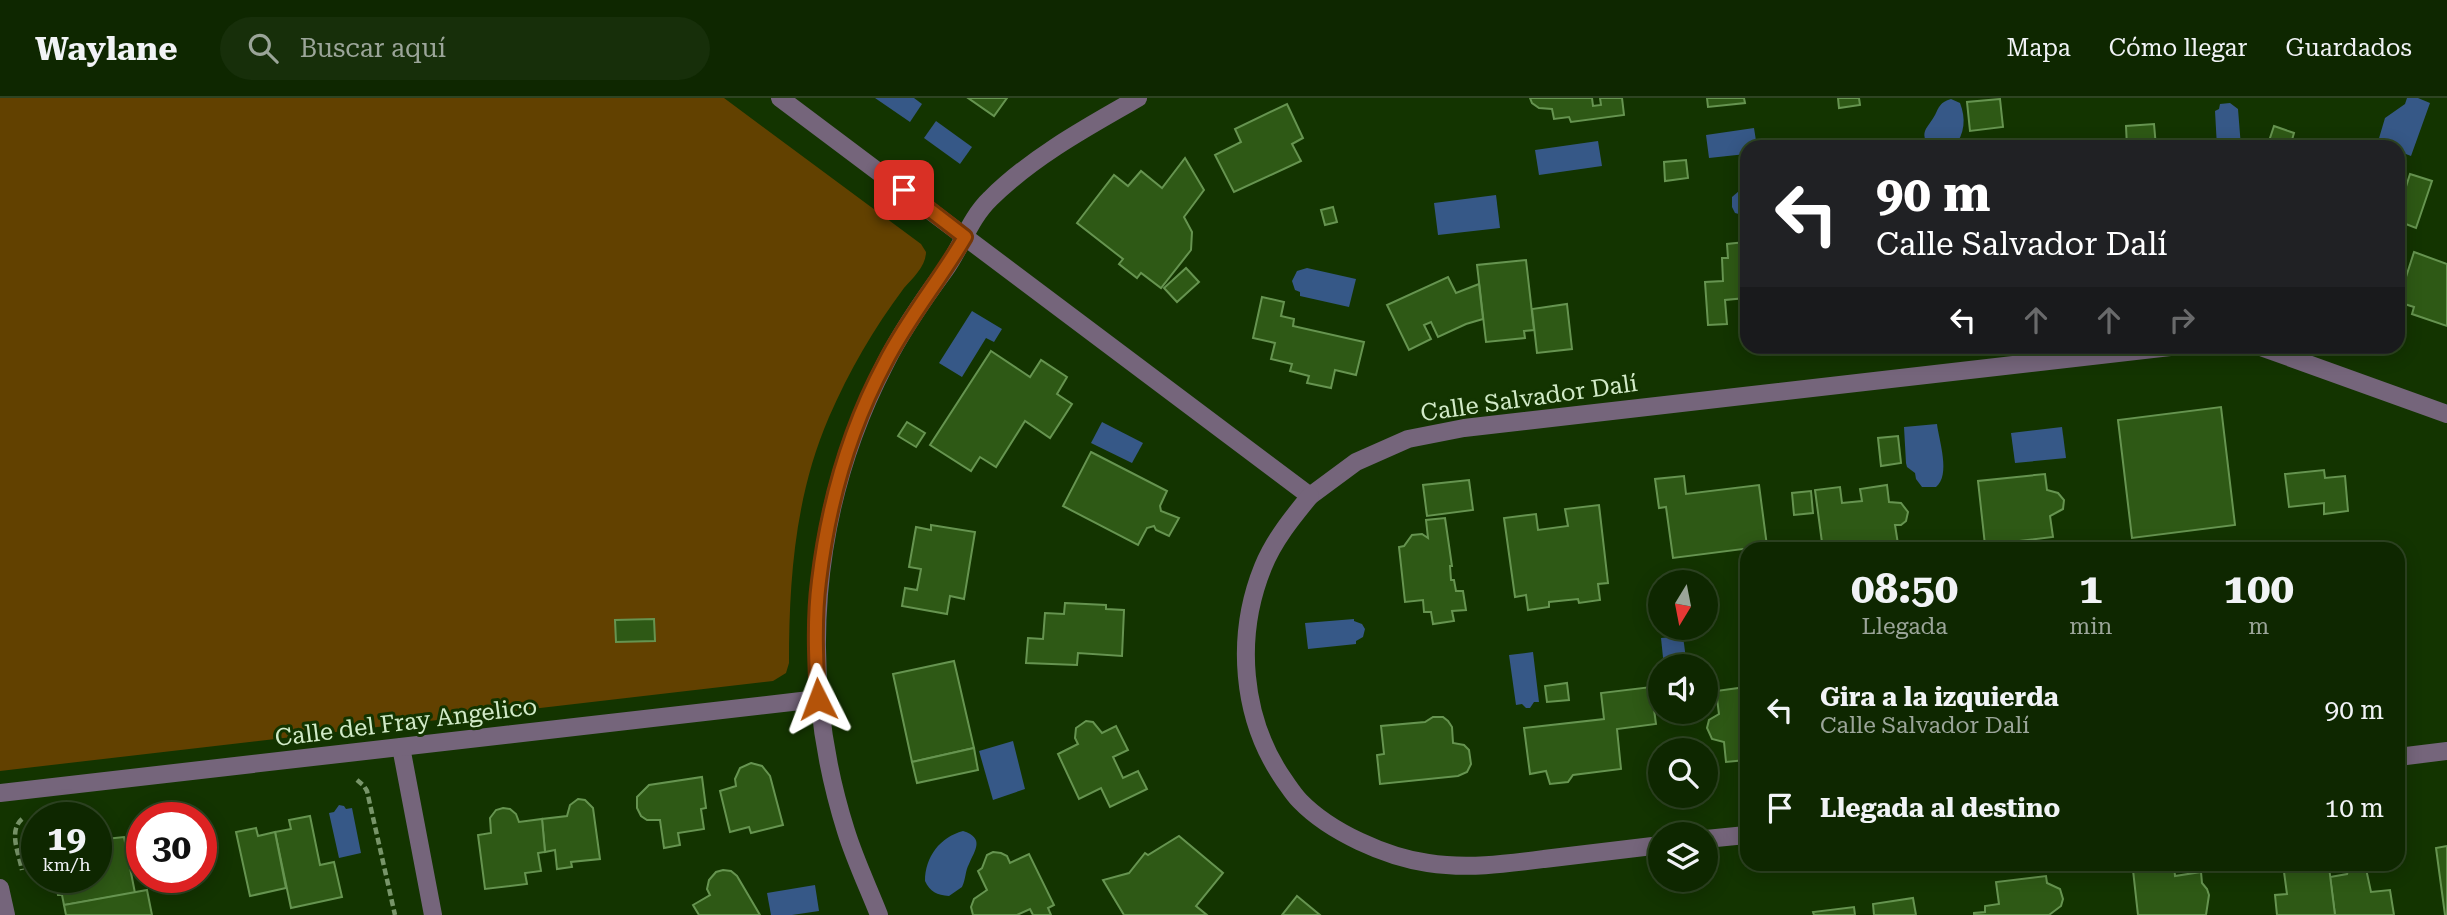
<!DOCTYPE html>
<html lang="es">
<head>
<meta charset="utf-8">
<style>
  :root { --surface:#0e2700; --page:#172f0a; --text:#f1f3f6; --muted:#9ba599; --line:#2e4422 }
  body { margin:0; font-family:"Roboto Serif",serif; background:var(--page); color:var(--text); height:100vh; display:flex; flex-direction:column; font-size:26px; white-space:nowrap }
  * { box-sizing:border-box; margin:0 }
  p { font-size:23px; color:var(--muted) }
  .icon { flex:none; width:38px; height:38px; fill:none; stroke:currentColor; stroke-width:2; stroke-linecap:round; stroke-linejoin:round }
  .map { position:relative; flex:1; overflow:hidden }
  .side { position:absolute; left:1740px; top:444px; width:665px; height:329px; display:flex; flex-direction:column; background:var(--surface); border-radius:21px; box-shadow:0 4px 18px #0003,0 0 0 2px var(--line) }
  .side>* { flex:none }
  .hud { position:absolute; left:1740px; top:42px; width:665px; height:214px; border-radius:21px; box-shadow:0 4px 18px #0003,0 0 0 2px var(--line); background:#202124; color:#fff; overflow:hidden }
  .needle { width:46px; rotate:190deg }
  .fabs { position:absolute; left:1648px; top:472px; display:grid; gap:14px }
  .fabs a { display:grid; place-items:center; width:70px; height:70px; border-radius:50%; background:var(--surface); box-shadow:0 4px 18px #0003,0 0 0 2px var(--line); font-size:35px }
  .speed { position:absolute; left:21px; top:704px; display:flex; gap:14px; font-size:35px; font-weight:700; text-align:center }
  .speed>* { display:grid; place-content:center; width:91px; height:91px; border-radius:50%; background:var(--surface); box-shadow:0 4px 18px #0003,0 0 0 2px var(--line); line-height:1 }
  .speed small { font-size:18px; font-weight:400 }
  .speed .limit { border:10px solid #d22; background:#fff; color:#111 }
  .pin { position:absolute; display:grid; place-items:center; width:60px; height:60px; color:#fff; margin:-30px; border-radius:14px; box-shadow:0 4px 10px #0006 }
  .me { position:absolute; width:77px; margin:-38px; rotate:357deg; stroke-linejoin:round; filter:drop-shadow(0 0 5px #0008) }
  .turn { display:flex; align-items:center; gap:24px; height:147px; padding:0 21px; font-size:32px }
  .turn .icon { width:91px; height:91px; stroke-width:2.5 }
  .turn b { display:block; font-size:49px; line-height:60px }
  .lanes { display:flex; align-items:center; height:66px; padding:0 21px; background:#0003; justify-content:center; gap:35px; direction:ltr }
  .lanes .off { opacity:.35 }
  .eta { display:flex; justify-content:space-evenly; align-items:center; height:119px; text-align:center }
  .eta b { font-size:42px; font-weight:700; line-height:49px }
  ul { padding:0; list-style:none }
  li { display:flex; align-items:center; gap:21px; height:98px; padding:0 21px }
  li div { flex:1 }
  li b { display:block; font-size:26px }
  li em { font-style:normal }
  header { display:flex; align-items:center; gap:42px; box-sizing:border-box; height:98px; padding:0 35px; background:var(--surface); border-bottom:2px solid var(--line) }
  header strong { font-size:33px }
  nav { display:flex; gap:38px; margin-inline-start:auto; font-size:24px }
  .search { width:490px; height:63px; background:var(--page); display:flex; align-items:center; gap:18px; box-sizing:border-box; padding:0 24px; border-radius:38px; color:var(--muted); font-size:26px }
  .map>svg:first-child { display:block }
</style>
</head>
<body>
<header>
<strong>Waylane</strong>
<div class="search"><svg class="icon" aria-label="search" viewBox="0 0 24 24"><circle cx="10" cy="10" r="6"/><path d="M15 15l6 6"/></svg>Buscar aquí</div>
<nav><a>Mapa</a><a>Cómo llegar</a><a>Guardados</a></nav>
</header>
<div class="map">
<svg width="2447" height="817" viewBox="0 0 2447 817">
  <rect width="100%" height="100%" fill="#133400"/>
  <!-- green -->
  <path fill="#624100" d="M0,0H724L921,146L926,154C926,168 913,180 904,190C874,230 849,273 829,319C795,398 789,481 789,565L786,575L773,583L0,673Z"/>
  <!-- water -->
  <g fill="#365887">
    <polygon points="875,0 914,0 922,6 910,24"/>
    <polygon points="2407,0 2418,0 2430,5 2411,58 2398,53 2398,49 2377,47 2385,20 2405,6"/>
    <path d="M1951,1L1960,5C1966,20 1965,36 1954,49H1930C1918,34 1928,30 1935,17C1939,9 1940,4 1951,1Z"/>
    <polygon points="2230,5 2238,11 2241,49 2217,49 2215,13 2219,11 2220,6"/>
    <polygon points="936,23 972,49 960,66 924,40"/>
    <polygon points="1754,30 1757,49 1746,49 1746,56 1709,60 1706,37"/>
    <polygon points="1598,43 1602,68 1539,77 1535,52"/>
    <polygon points="1746,92 1746,118 1735,115 1732,109 1732,99 1739,93"/>
    <polygon points="1496,97 1500,130 1438,137 1434,105"/>
    <polygon points="1307,170 1356,181 1349,209 1300,198 1300,194 1295,192 1292,183 1297,173"/>
    <polygon points="972,213 1002,231 994,244 986,240 962,279 939,265"/>
    <polygon points="1102,324 1143,345 1132,365 1091,345"/>
    <path d="M1937,326C1939,343 1951,377 1936,389H1922L1916,381L1915,375L1907,369L1906,365L1904,329Z"/>
    <polygon points="2062,329 2066,360 2015,365 2011,335"/>
    <polygon points="1354,521 1354,523 1362,526 1365,531 1363,539 1356,543 1356,546 1308,551 1305,525"/>
    <polygon points="1683,538 1687,569 1664,569 1661,540"/>
    <polygon points="1533,554 1539,604 1534,604 1530,610 1526,610 1522,606 1516,607 1509,557"/>
    <polygon points="1013,643 1025,691 993,702 979,653"/>
    <polygon points="339,707 344,708 346,711 352,710 361,755 339,760 329,715 334,714"/>
    <path d="M963,733C985,740 975,752 969,766C965,773 966,781 962,789L949,798C937,797 930,794 925,783C925,759 940,739 963,733Z"/>
    <polygon points="815,787 819,813 792,817 771,817 767,795"/>
  </g>
  <!-- building -->
  <g fill="#2e5915" stroke="#669450" stroke-width="2">
    <polygon points="968,0 1007,0 994,18"/>
    <polygon points="1530,0 1592,0 1593,8 1601,7 1600,0 1622,0 1624,17 1571,24 1569,19 1554,21 1552,11 1539,10 1532,5"/>
    <polygon points="1707,0 1744,0 1745,5 1708,9"/>
    <polygon points="1838,0 1859,0 1860,7 1839,10"/>
    <polygon points="2000,1 2003,29 1970,33 1967,4"/>
    <polygon points="1287,6 1303,40 1292,46 1301,63 1234,94 1215,57 1241,44 1235,31"/>
    <polygon points="2154,26 2156,49 2127,49 2126,28"/>
    <polygon points="2274,28 2294,35 2290,49 2269,43"/>
    <polygon points="1185,60 1204,92 1184,119 1192,134 1191,152 1161,190 1141,175 1137,180 1119,166 1123,161 1077,125 1114,77 1128,88 1141,73 1162,90"/>
    <polygon points="1686,62 1688,80 1665,83 1664,64"/>
    <polygon points="2410,76 2432,83 2416,130 2398,123 2398,114"/>
    <polygon points="1333,109 1337,124 1325,127 1321,112"/>
    <polygon points="1745,144 1746,200 1725,202 1727,226 1708,227 1705,184 1723,183 1722,160 1728,160 1727,146"/>
    <polygon points="2414,154 2447,166 2447,228 2412,216 2414,209 2398,204"/>
    <polygon points="1526,162 1534,232 1524,233 1525,240 1486,244 1477,167"/>
    <polygon points="1186,170 1199,184 1177,204 1164,190"/>
    <polygon points="1448,179 1456,195 1479,186 1483,221 1466,226 1438,239 1431,224 1424,227 1431,241 1409,252 1387,207"/>
    <polygon points="1262,199 1284,204 1281,218 1294,221 1293,228 1364,244 1356,277 1335,272 1331,290 1307,285 1309,278 1290,273 1292,266 1271,261 1275,245 1253,240"/>
    <polygon points="1567,206 1572,251 1537,255 1532,211"/>
    <polygon points="991,253 1030,279 1041,262 1067,279 1057,296 1072,306 1050,340 1025,323 996,369 980,359 971,373 930,347"/>
    <polygon points="2221,309 2235,427 2132,440 2118,322"/>
    <polygon points="907,324 925,335 916,349 898,338"/>
    <polygon points="1898,338 1901,365 1881,368 1878,340"/>
    <polygon points="1091,354 1167,393 1160,408 1161,413 1179,420 1169,438 1156,432 1154,428 1147,430 1138,447 1063,408"/>
    <polygon points="2324,372 2325,380 2345,378 2348,413 2324,416 2324,405 2289,409 2285,376"/>
    <polygon points="2045,376 2047,392 2058,395 2064,402 2063,411 2050,418 2053,439 1985,447 1978,383"/>
    <polygon points="1684,378 1686,396 1759,387 1767,448 1673,460 1666,409 1659,410 1655,381"/>
    <polygon points="1469,382 1473,412 1427,418 1423,387"/>
    <polygon points="1887,387 1889,404 1901,405 1908,414 1906,423 1901,427 1895,427 1898,446 1859,452 1823,452 1815,392 1840,389 1842,405 1862,403 1860,391"/>
    <polygon points="1811,393 1813,415 1794,417 1792,395"/>
    <polygon points="1599,407 1608,485 1598,486 1600,502 1579,505 1578,501 1549,504 1549,509 1528,512 1526,497 1515,499 1504,420 1536,416 1538,432 1568,428 1565,411"/>
    <polygon points="1445,420 1452,468 1450,468 1451,482 1454,482 1456,493 1463,493 1466,512 1452,513 1454,523 1433,526 1431,514 1424,514 1423,502 1405,504 1399,449 1404,448 1412,437 1422,436 1428,440 1426,422"/>
    <polygon points="931,427 975,434 964,501 950,498 947,516 902,508 905,490 917,492 921,471 909,469 916,429 931,432"/>
    <polygon points="1065,505 1106,507 1106,511 1124,512 1122,558 1078,555 1077,567 1026,565 1028,540 1043,541 1045,515 1064,516"/>
    <polygon points="654,521 655,543 616,544 615,522"/>
    <polygon points="954,563 974,650 912,664 893,576"/>
    <polygon points="1567,585 1569,602 1547,604 1545,588"/>
    <polygon points="1651,589 1656,626 1617,631 1621,671 1573,677 1568,684 1550,686 1546,673 1530,676 1524,630 1604,621 1601,595"/>
    <polygon points="1746,589 1746,662 1726,664 1724,644 1712,641 1707,630 1709,622 1719,616 1716,593"/>
    <polygon points="1433,619 1443,619 1448,623 1452,629 1453,645 1464,647 1469,652 1471,666 1467,674 1458,678 1380,686 1377,657 1384,656 1381,628 1425,624"/>
    <polygon points="1086,623 1093,624 1102,635 1116,628 1128,652 1113,659 1123,680 1138,673 1147,691 1110,709 1101,690 1079,701 1058,656 1078,646 1075,640 1076,630"/>
    <polygon points="974,650 978,672 917,685 912,664"/>
    <polygon points="751,665 762,668 770,678 783,727 751,735 749,729 730,734 720,693 736,688 735,681 740,670"/>
    <polygon points="702,679 706,710 701,711 704,731 678,735 680,747 664,750 660,722 647,722 641,718 637,710 637,699 649,687"/>
    <polygon points="578,701 585,702 593,710 600,761 571,764 572,769 557,771 555,752 545,754 542,721 567,718 570,707"/>
    <polygon points="503,710 510,711 516,716 519,724 542,721 545,754 538,755 541,773 525,775 527,786 485,791 478,737 491,735 490,720 496,712"/>
    <polygon points="310,718 320,767 334,764 342,799 291,810 275,734 291,731 289,722"/>
    <polygon points="256,730 258,738 275,734 286,790 250,798 236,734"/>
    <polygon points="1179,738 1223,775 1196,808 1207,817 1124,817 1103,782 1129,775 1145,755 1148,757"/>
    <polygon points="124,739 135,795 64,807 62,797 58,797 55,779 96,779 96,742"/>
    <polygon points="2447,748 2447,817 2445,817 2436,750"/>
    <polygon points="993,754 1001,755 1007,758 1010,765 1029,756 1054,807 1048,810 1051,817 1033,817 1030,811 1017,817 973,817 971,809 974,801 987,792 978,773 982,770 987,757"/>
    <polygon points="2350,766 2365,766 2371,794 2390,792 2394,817 2335,817 2330,779 2347,776"/>
    <polygon points="2174,767 2175,778 2201,774 2202,785 2207,791 2209,797 2206,817 2138,817 2133,772"/>
    <polygon points="2295,768 2309,771 2329,769 2335,817 2277,817 2275,797 2287,796 2284,774"/>
    <polygon points="723,772 731,773 737,778 760,817 699,817 693,807 710,797 707,791 709,782 716,774"/>
    <polygon points="2046,778 2047,785 2060,791 2063,801 2061,808 2049,817 1974,817 1974,815 1985,814 1985,808 1999,806 1996,784"/>
    <polygon points="147,792 152,817 66,817 64,807"/>
    <polygon points="1297,798 1320,817 1282,817"/>
    <polygon points="1913,800 1916,817 1874,817 1873,806"/>
    <polygon points="1854,809 1855,817 1814,817 1813,814"/>
  </g>
  <g fill="none" stroke-linecap="round" stroke-linejoin="round">
    <!-- path -->
    <g stroke="#789569" stroke-width="4.5" stroke-dasharray="7 3.5" stroke-linecap="butt">
      <polyline points="357,682 364,688 367,693 395,817"/>
      <path d="M22,721C8,733 19,756 22,772"/>
    </g>
    <!-- street -->
    <g stroke="#75657b" stroke-width="18">
      <polyline points="780,0 1310,398 1356,364 1408,341 1464,330 2179,248"/>
      <polyline points="2258,248 2447,316"/>
      <path d="M1310,398C1292,420 1274,442 1263,469C1235,538 1241,620 1284,682C1289,689 1294,697 1300,703C1330,734 1386,759 1428,765C1467,771 1505,766 1544,761C1583,756 1622,752 1661,747"/>
      <polyline points="401,649 433,817"/>
      <polyline points="2398,659 2447,653"/>
      <polyline points="0,695 818,601"/>
      <polyline points="1706,741 1746,737"/>
      <polyline points="0,790 6,817"/>
      <path d="M879,817C868,789 855,762 846,733C797,578 810,411 885,266C902,232 923,202 945,172C961,150 970,120 990,101C1032,59 1087,29 1138,0"/>
    </g>
  </g>
  <g fill="none" stroke-linecap="round" stroke-linejoin="round">
    <!-- route casing -->
    <g stroke="#753606" stroke-width="18">
      <path id="route" d="M818,601C816,562 814,522 819,483C828,408 849,332 885,265C908,220 940,182 965,139L904,92"/>
    </g>
    <!-- route -->
    <use href="#route" stroke="#b45309" stroke-width="12"/>
  </g>
  <g text-anchor="middle" dominant-baseline="central" stroke-width="6" stroke-linejoin="round" paint-order="stroke">
    <!-- street labels -->
    <g font-size="24" fill="#d2ebc8" stroke="#133400">
      <text transform="translate(1529 300) rotate(-8)">Calle Salvador Dalí</text>
      <text transform="translate(406 624) rotate(-7)">Calle del Fray Angelico</text>
    </g>
  </g>
</svg>
<div class="fabs">
<a><svg class="needle" viewBox="-14 -14 28 28"><path d="M0-13l5 13h-10z" fill="#e53935"/><path d="M0 13l5-13h-10z" fill="#9ba599"/></svg></a>
<a><svg class="icon" aria-label="sound" viewBox="0 0 24 24"><path d="M4 9h4l5-4v14l-5-4H4zM17 9q2 3 0 6"/></svg></a>
<a><svg class="icon" aria-label="search" viewBox="0 0 24 24"><circle cx="10" cy="10" r="6"/><path d="M15 15l6 6"/></svg></a>
<a><svg class="icon" aria-label="layers" viewBox="0 0 24 24"><path d="M12 4l9 5-9 5-9-5zM3 14l9 5 9-5"/></svg></a>
</div>
<div class="speed"><div>19<small>km/h</small></div><div class="limit">30</div></div>
<div class="pin" style="left:904px;top:92px;background:#d93025"><svg class="icon" aria-label="arrive" viewBox="0 0 24 24"><path d="M6 21V4h12l-3 4 3 4H6"/></svg></div>
<svg class="me" style="left:818px;top:601px" viewBox="-20 -20 40 40"><path d="M0-17L14 15 0 8-14 15z" fill="#b45309" stroke="#fff" stroke-width="4"/></svg>
<div class="hud">
<div class="turn"><svg class="icon" aria-label="left" viewBox="0 0 24 24"><path d="M17 20v-9H6M10 6l-5 5 5 5"/></svg><div><b>90 m</b>Calle Salvador Dalí</div></div>
<div class="lanes"><svg class="icon" aria-label="left" viewBox="0 0 24 24"><path d="M17 20v-9H6M10 6l-5 5 5 5"/></svg><svg class="icon off" aria-label="ahead" viewBox="0 0 24 24"><path d="M12 20V5M6 11l6-6 6 6"/></svg><svg class="icon off" aria-label="ahead" viewBox="0 0 24 24"><path d="M12 20V5M6 11l6-6 6 6"/></svg><svg class="icon off" aria-label="right" viewBox="0 0 24 24"><path d="M7 20v-9h11M14 6l5 5-5 5"/></svg></div>
</div>
<section class="side">
<div class="eta">
<div><b>08:50</b><p>Llegada</p></div>
<div><b>1</b><p>min</p></div>
<div><b>100</b><p>m</p></div>
</div>
<ul>
<li><svg class="icon" aria-label="left" viewBox="0 0 24 24"><path d="M17 20v-9H6M10 6l-5 5 5 5"/></svg><div><b>Gira a la izquierda</b><p>Calle Salvador Dalí</p></div><em>90 m</em></li>
<li><svg class="icon" aria-label="arrive" viewBox="0 0 24 24"><path d="M6 21V4h12l-3 4 3 4H6"/></svg><div><b>Llegada al destino</b></div><em>10 m</em></li>
</ul>
</section>
</div>
</body>
</html>
